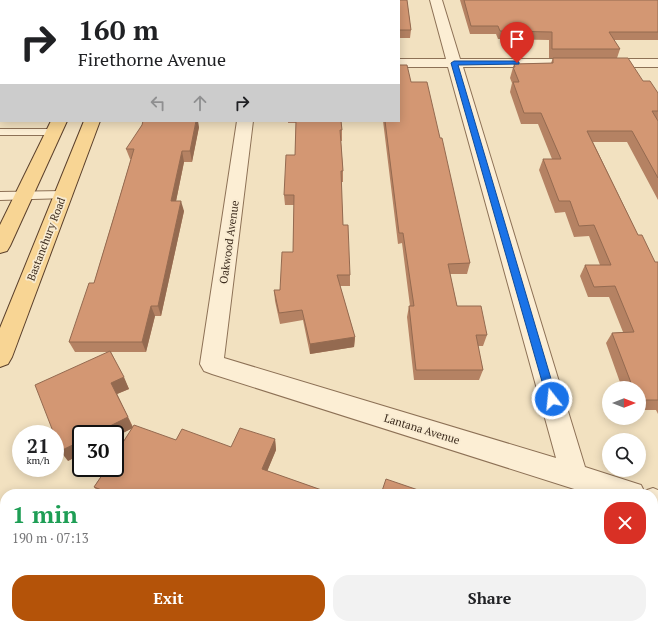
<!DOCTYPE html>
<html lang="en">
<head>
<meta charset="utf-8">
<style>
  :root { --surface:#fff; --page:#f2f2f2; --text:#202124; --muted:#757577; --accent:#b45309 }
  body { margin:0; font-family:"PT Serif",serif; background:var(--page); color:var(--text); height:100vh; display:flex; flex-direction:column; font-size:15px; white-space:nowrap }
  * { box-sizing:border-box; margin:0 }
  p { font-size:13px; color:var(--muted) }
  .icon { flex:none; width:22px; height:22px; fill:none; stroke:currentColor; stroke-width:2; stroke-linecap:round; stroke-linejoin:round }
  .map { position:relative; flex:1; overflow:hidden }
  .sheet { position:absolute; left:0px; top:489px; width:658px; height:140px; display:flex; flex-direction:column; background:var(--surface); border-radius:16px 16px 0 0; box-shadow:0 2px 10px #0003 }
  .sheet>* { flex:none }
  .top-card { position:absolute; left:0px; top:0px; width:400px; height:122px; box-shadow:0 2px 10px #0003; background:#fff; color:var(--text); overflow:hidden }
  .needle { width:26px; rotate:90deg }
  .tools { position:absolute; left:602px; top:381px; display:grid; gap:8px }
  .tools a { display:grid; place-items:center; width:44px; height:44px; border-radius:50%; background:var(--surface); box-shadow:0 2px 10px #0003; font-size:20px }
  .speed { position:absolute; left:12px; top:425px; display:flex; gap:8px; font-size:20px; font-weight:700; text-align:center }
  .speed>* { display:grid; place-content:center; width:52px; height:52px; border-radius:50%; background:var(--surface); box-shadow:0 2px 10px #0003; line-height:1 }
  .speed small { font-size:10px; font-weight:400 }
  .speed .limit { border:2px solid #111; border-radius:6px; background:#fff; color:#111 }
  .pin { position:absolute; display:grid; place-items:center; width:34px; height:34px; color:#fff; margin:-41px -17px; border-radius:50% 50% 50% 0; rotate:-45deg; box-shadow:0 0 4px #0007 }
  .pin .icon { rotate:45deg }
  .me { position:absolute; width:44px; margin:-22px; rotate:344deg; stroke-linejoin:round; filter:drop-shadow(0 0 3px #0008) }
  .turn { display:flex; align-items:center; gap:14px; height:84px; padding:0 12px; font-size:18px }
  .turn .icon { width:52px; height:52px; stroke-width:2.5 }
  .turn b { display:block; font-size:28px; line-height:34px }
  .lanes { display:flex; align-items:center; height:38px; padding:0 12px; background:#0003; justify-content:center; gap:20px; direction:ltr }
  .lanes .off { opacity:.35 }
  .round { display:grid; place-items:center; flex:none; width:42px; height:42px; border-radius:16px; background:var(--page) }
  .headline { display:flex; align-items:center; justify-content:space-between; height:68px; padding:0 12px }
  h1 { font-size:24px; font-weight:800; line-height:30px; color:#1e9e55 }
  .action { display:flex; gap:8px; margin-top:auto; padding:8px 12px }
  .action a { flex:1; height:46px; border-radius:16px; background:var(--accent); color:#fff; font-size:16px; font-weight:800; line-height:46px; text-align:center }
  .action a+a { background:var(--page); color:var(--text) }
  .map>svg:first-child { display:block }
</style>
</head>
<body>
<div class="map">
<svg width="658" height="629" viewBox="0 0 658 629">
  <rect width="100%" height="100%" fill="#f2e1c0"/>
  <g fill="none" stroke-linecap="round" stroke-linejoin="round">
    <!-- lane casing -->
    <g stroke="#8d7156" stroke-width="2">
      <g id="lane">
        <polygon points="0,129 54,129 59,132 54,135 0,135"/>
        <polygon points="63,191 67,192 69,195 67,198 0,200 0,192"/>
        <polygon points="0,519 5,521 5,539 0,537"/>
        <polygon points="218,624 248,624 250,629 220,629"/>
      </g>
    </g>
    <!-- street casing -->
    <g stroke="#8d7156" stroke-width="2">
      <g id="street">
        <rect x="9" y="0" width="12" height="1"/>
        <polygon points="430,0 442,0 460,59 658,59 658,67 463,67 585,467 641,485 644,491 653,488 658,490 658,516 653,514 653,494 590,494 212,374 204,371 200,364 237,121 253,121 224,358 556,458 448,67 399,67 399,59 446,59"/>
        <polygon points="0,15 1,15 0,25"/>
      </g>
    </g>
    <!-- primary casing -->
    <g stroke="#5a3f2b" stroke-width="2">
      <g id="primary">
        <rect x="134" y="0" width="12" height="1"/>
        <polygon points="51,121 67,121 10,246 7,251 0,253 0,225"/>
        <polygon points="84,121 100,121 12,357 8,364 0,367 0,328"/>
      </g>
    </g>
    <!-- lane -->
    <use href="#lane" fill="#fceed4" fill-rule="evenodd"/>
    <!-- street -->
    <use href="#street" fill="#fceed4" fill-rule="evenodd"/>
    <!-- primary -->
    <use href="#primary" fill="#f8d594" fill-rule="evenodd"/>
  </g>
  <!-- wall -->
  <g fill="#b58263">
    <polygon points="363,0 407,0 411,30 410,38 399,38 399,1 363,1"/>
    <polygon points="460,0 658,0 658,40 614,40 620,49 617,58 549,58 549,40 498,39 496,34 470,34"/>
    <polygon points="553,58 643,81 658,93 658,200 627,142 593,142 638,235 655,262 658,262 658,414 656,410 639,410 639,388 622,388 606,343 612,333 623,332 609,297 588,297 580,276 585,265 600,265 589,236 574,237 565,212 555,213 539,170 543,159 552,159 538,124 521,124 510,92 512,83 510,78 514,64 551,63"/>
    <polygon points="411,82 470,263 467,274 450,274 457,306 487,335 483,346 478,346 483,370 479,380 414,380 407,317 409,306 410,306 402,243 398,244 383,121 399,121"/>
    <polygon points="288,121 341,121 342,130 342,141 341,141 343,171 343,182 341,182 343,225 350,275 350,286 340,286 355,337 354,347 310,354 303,320 280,324 275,301 274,290 280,290 293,252 294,205 285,205 284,195 295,155 296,123 288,123"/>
    <polygon points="199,127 192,162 184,162 176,201 184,211 161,316 155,316 146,352 111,352 129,389 117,394 133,427 176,440 231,447 275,439 276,450 267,471 333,494 100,494 94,487 132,428 115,437 115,434 81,434 81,454 68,461 108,352 75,352 69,342 94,283 131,159 130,159 126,149"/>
    <polygon points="658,592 658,629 502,629 489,624 653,624 653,595"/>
  </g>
  <!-- shaded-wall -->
  <g fill="#946a50">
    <polygon points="69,0 80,0 80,1 68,1"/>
    <polygon points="0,76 1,76 1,93 0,94"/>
    <polygon points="196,121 198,121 199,127 192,162 190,151"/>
    <polygon points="182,151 184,162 174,211 171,201"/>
    <polygon points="181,201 184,211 161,316 158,306"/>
    <polygon points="151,306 155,316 146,352 142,342"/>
    <polygon points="355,337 354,347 310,354 310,344"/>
    <polygon points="124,377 129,389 117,394 133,428 115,437 115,434 94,434 111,383"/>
    <polygon points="275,439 276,450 264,479 262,469"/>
    <polygon points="81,441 81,454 68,461 60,451"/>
  </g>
  <!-- building -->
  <g fill="#d39773" stroke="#946a50">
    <polygon points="24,0 69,0 68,1 24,1"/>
    <polygon points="217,0 335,0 335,1 215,1"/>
    <polygon points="364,0 407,0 411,30 399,30 399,1 364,1"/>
    <polygon points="464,0 658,0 658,32 609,32 620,49 552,49 552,32 500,31 498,26 471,26"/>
    <polygon points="1,52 1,76 0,76 0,53"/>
    <polygon points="553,58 628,58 643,81 650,81 658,93 658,111 652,111 658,121 658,178 632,131 587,131 638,235 642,235 655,262 658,262 658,400 639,400 639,388 633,388 612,333 634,332 615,286 594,287 585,265 611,265 594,225 579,226 570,201 559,201 543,159 561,159 541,113 524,113 513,82 519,82 513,67 515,67 514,64 553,63"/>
    <polygon points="399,65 407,65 411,82 427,82 440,138 442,138 470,263 448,264 457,306 481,306 487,335 476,335 483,370 416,370 409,306 414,306 403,233 399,233 385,121 399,121"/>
    <polygon points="143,121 196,121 190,151 182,151 171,201 181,201 158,306 151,306 142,342 69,342 89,283 94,283 113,220 134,149 126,149 142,125"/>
    <polygon points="296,121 341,121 342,130 340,130 343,171 341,171 343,225 348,225 350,275 337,275 355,337 310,344 302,310 279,313 274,290 280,290 282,252 293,252 294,195 284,195 286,155 295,155"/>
    <polygon points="110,351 124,377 111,383 128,417 94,434 81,434 81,441 60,451 55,437 55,434 54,434 35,385"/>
    <polygon points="134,425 176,440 182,429 231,447 240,428 275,439 262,469 333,494 112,494 94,487 107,468 115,468 115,455"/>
    <polygon points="386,479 424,492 423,494 381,494"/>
    <polygon points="653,611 658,613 658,629 524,629 511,624 653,624"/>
  </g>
  <!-- route -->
  <polygon fill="#1a73e8" stroke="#114b97" points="517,61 519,62 519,64 458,65 557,399 555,402 552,403 548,402 547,399 451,63 454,61"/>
  <g text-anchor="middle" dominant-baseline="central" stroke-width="3.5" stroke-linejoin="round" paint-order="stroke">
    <!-- street labels -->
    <g font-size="11" fill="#3b2a1c" stroke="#f8ebd1">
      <text transform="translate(46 239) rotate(-69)">Bastanchury Road</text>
      <text transform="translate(229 242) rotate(-82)">Oakwood Avenue</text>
      <text transform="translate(422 429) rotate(17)">Lantana Avenue</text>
    </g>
  </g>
</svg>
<div class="tools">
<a><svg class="needle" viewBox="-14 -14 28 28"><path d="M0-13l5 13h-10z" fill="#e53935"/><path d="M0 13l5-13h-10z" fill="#757577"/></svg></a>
<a><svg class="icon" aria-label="search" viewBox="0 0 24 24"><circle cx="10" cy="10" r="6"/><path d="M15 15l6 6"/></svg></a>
</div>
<div class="speed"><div>21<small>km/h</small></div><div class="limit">30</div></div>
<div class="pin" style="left:517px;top:63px;background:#d93025"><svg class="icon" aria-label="arrive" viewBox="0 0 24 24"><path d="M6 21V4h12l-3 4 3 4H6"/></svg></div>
<svg class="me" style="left:552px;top:399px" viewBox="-20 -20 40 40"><circle r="17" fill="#1a73e8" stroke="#fff" stroke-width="3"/><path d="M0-11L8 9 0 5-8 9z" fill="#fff"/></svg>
<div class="top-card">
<div class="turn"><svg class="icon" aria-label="right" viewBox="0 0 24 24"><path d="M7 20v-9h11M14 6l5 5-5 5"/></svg><div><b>160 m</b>Firethorne Avenue</div></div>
<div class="lanes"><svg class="icon off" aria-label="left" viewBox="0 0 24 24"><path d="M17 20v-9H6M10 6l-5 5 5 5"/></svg><svg class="icon off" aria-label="ahead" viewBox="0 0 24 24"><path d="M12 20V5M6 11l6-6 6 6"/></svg><svg class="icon" aria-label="right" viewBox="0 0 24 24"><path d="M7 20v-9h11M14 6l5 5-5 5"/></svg></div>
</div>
<section class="sheet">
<div class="headline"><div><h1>1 min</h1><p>190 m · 07:13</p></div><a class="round" style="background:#d93025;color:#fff"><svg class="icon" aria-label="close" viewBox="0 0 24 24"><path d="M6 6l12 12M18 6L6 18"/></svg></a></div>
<div class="action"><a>Exit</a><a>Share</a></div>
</section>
</div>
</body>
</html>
